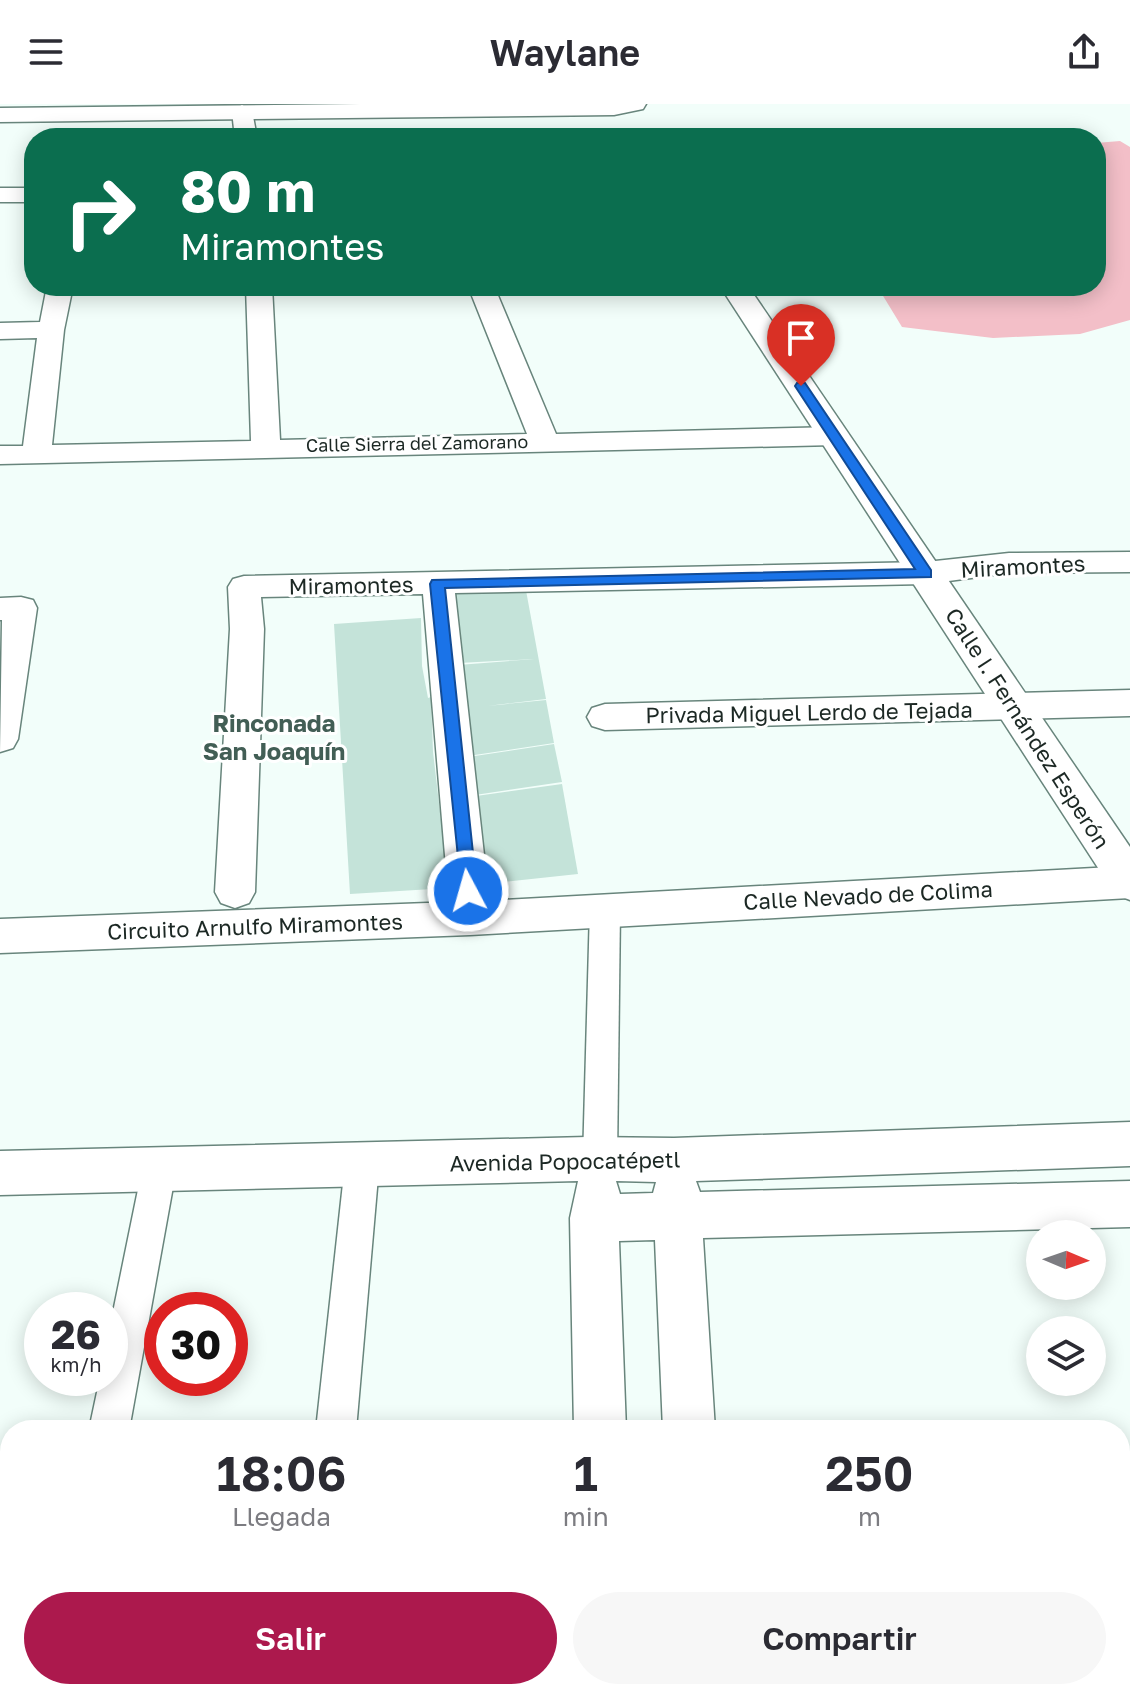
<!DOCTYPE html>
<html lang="es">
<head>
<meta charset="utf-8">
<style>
  :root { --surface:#fff; --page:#f7f7f7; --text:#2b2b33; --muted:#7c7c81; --accent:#ac194d }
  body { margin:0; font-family:"Golos Text",sans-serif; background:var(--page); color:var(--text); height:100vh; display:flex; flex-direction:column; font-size:30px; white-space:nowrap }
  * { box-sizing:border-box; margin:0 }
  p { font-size:26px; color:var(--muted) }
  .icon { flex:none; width:44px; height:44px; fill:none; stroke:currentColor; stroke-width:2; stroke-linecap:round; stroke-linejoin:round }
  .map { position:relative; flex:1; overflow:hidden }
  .sheet { position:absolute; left:0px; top:1316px; width:1130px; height:280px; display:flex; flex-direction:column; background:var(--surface); border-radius:32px 32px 0 0; box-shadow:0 4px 20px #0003 }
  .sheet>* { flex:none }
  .guide { position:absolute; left:24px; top:24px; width:1082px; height:168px; border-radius:32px; box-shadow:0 4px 20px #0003; background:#0b6e4f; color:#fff; overflow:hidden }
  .needle { width:52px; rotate:92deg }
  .fabs { position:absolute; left:1026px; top:1116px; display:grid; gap:16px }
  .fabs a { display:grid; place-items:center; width:80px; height:80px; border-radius:50%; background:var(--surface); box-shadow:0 4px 20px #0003; font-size:40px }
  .speed { position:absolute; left:24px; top:1188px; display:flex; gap:16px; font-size:40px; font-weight:700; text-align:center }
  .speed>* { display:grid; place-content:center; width:104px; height:104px; border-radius:50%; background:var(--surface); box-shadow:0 4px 20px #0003; line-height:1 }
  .speed small { font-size:20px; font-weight:400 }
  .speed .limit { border:12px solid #d22; background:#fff; color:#111 }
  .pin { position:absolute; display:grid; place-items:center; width:68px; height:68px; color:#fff; margin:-82px -34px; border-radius:50% 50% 50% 0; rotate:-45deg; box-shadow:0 0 8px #0007 }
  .pin .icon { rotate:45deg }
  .me { position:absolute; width:88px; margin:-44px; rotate:354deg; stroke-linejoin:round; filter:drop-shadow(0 0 6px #0008) }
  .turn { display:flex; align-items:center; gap:28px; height:168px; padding:0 24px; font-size:36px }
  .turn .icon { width:104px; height:104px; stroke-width:2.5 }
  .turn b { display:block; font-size:56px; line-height:68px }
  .eta { display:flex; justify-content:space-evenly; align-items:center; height:136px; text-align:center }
  .eta b { font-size:48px; font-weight:600; line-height:56px }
  .button { display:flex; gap:16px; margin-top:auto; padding:16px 24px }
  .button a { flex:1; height:92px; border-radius:48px; background:var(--accent); color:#fff; font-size:32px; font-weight:600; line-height:92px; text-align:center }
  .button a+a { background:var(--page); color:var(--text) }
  header { display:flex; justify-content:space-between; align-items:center; height:104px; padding:0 24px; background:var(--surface); font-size:36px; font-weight:600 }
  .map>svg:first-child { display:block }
</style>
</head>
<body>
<header><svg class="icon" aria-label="menu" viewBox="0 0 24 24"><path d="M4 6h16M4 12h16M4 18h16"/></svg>Waylane<svg class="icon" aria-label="share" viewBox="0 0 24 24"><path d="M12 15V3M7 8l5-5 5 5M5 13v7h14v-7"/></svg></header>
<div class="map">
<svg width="1130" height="1596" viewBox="0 0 1130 1596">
  <rect width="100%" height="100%" fill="#f2fefa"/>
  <!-- green -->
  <polygon fill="#f3bfc8" points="1120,37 1130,43 1130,216 1080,230 993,234 902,223 877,182 1096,182 1096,39"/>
  <!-- building -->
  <g fill="#c4e3d9">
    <polygon points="525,481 546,595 487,602 546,596 554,639 468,652 458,561 534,555 459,559 449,485"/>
    <polygon points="421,514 422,562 428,594 431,593 433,648 449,784 350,790 334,520"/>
    <polygon points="554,640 562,678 475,691 468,653"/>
    <polygon points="562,680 578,770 485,780 476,692"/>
  </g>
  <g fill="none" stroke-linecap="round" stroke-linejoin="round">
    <!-- pedestrian casing -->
    <g stroke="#68857c" stroke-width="3">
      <g id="pedestrian">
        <polygon points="605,793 616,796 620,805 617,1056 612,1068 600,1072 588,1068 583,1056 590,805 594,796"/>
        <polygon points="362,1044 374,1049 379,1061 356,1326 316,1326 345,1061 350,1049"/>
        <polygon points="159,1049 171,1054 176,1066 129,1326 89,1326 100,1274 110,1274 110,1223 142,1066 147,1054"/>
        <polygon points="38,1586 82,1586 80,1596 36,1596"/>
        <polygon points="289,1586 333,1586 332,1596 288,1596"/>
      </g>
    </g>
    <!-- minor casing -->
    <g stroke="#68857c" stroke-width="3">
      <g id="minor">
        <polygon points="242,1 252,7 257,34 235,34 232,7"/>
        <rect x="0" y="84" width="34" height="14"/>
        <polygon points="47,182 73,182 64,226 52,341 251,337 246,182 272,182 280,336 527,330 468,182 494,182 556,330 835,323 845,326 849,332 845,338 835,341 0,360 0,342 23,342 37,234 0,235 0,219 40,218"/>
        <polygon points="1130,448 1130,468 1009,469 926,480 455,489 488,787 483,797 1130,762 1130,794 470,831 0,849 0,815 454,798 448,787 423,490 261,493 264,525 255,788 249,799 235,804 221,799 215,788 230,525 228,483 233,475 244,472 926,458 1009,449"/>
        <polygon points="21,493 33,496 37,504 18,635 13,644 0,648 2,516 0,516 0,494"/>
        <polygon points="1130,586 1130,612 605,626 592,622 587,613 592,604 605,600"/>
        <path d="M1130,1018V1062L696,1077L700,1088L1130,1077V1123L703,1134L715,1326H663L655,1136L619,1137L626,1326H574L570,1114L578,1077L0,1091V1047L587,1033L674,1034ZM616,1077L656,1078L653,1089L620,1090Z"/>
        <polygon points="1130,1490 1130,1548 1120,1549 1120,1491"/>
        <polygon points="578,1586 638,1586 639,1596 579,1596"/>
        <polygon points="675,1586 735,1586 736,1596 676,1596"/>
      </g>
    </g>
    <!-- tertiary casing -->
    <g stroke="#68857c" stroke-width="3">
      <g id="tertiary">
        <polygon points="360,0 646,0 643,5 614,11 0,18 0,4"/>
        <polygon points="720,182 748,182 1130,743 1130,796 1115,790"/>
      </g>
    </g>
    <!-- pedestrian -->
    <use href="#pedestrian" fill="#fff" fill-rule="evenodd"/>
    <!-- minor -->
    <use href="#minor" fill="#fff" fill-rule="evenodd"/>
    <!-- tertiary -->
    <use href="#tertiary" fill="#fff" fill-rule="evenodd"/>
  </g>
  <!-- route -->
  <polygon fill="#1a73e8" stroke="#114b97" stroke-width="2" points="797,279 805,279 931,466 931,473 445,484 477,787 475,792 462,792 430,480 432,476 915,465 795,282"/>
  <g text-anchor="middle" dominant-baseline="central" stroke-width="6" stroke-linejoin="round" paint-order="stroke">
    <!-- far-street labels -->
    <g font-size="18" fill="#1c2824" stroke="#fff">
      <text transform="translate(417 339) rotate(-1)">Calle Sierra del Zamorano</text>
    </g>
    <!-- street labels -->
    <g font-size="22" fill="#1c2824" stroke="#fff">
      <text transform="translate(1023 462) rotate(-3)">Miramontes</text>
      <text transform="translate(351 481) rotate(-1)">Miramontes</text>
      <text transform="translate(809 608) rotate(-1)">Privada Miguel Lerdo de Tejada</text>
      <text transform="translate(1028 624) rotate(57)">Calle I. Fernández Esperón</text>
      <text transform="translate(868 791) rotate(-3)">Calle Nevado de Colima</text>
      <text transform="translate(255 822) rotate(-2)">Circuito Arnulfo Miramontes</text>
      <text transform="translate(565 1057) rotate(-1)">Avenida Popocatépetl</text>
    </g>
    <!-- neighbourhood labels -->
    <g font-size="24" font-weight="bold" fill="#425e55" stroke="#fff">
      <text x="274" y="618">Rinconada<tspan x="274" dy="28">San Joaquín</tspan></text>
    </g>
  </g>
</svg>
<div class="fabs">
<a><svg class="needle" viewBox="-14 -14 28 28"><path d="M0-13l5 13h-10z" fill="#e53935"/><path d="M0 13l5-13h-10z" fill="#7c7c81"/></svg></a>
<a><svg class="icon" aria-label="layers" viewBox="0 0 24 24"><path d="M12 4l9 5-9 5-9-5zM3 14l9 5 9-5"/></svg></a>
</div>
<div class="speed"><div>26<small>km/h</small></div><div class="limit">30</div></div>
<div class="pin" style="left:801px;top:282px;background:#d93025"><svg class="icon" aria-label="arrive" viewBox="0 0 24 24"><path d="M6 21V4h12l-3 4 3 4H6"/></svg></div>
<svg class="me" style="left:468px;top:787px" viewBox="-20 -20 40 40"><circle r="17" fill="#1a73e8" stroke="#fff" stroke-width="3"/><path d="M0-11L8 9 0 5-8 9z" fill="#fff"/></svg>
<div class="guide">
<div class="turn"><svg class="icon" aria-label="right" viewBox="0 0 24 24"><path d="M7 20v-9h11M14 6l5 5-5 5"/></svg><div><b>80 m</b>Miramontes</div></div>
</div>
<section class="sheet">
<div class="eta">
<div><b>18:06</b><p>Llegada</p></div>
<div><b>1</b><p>min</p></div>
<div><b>250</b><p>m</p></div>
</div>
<div class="button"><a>Salir</a><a>Compartir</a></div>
</section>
</div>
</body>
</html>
